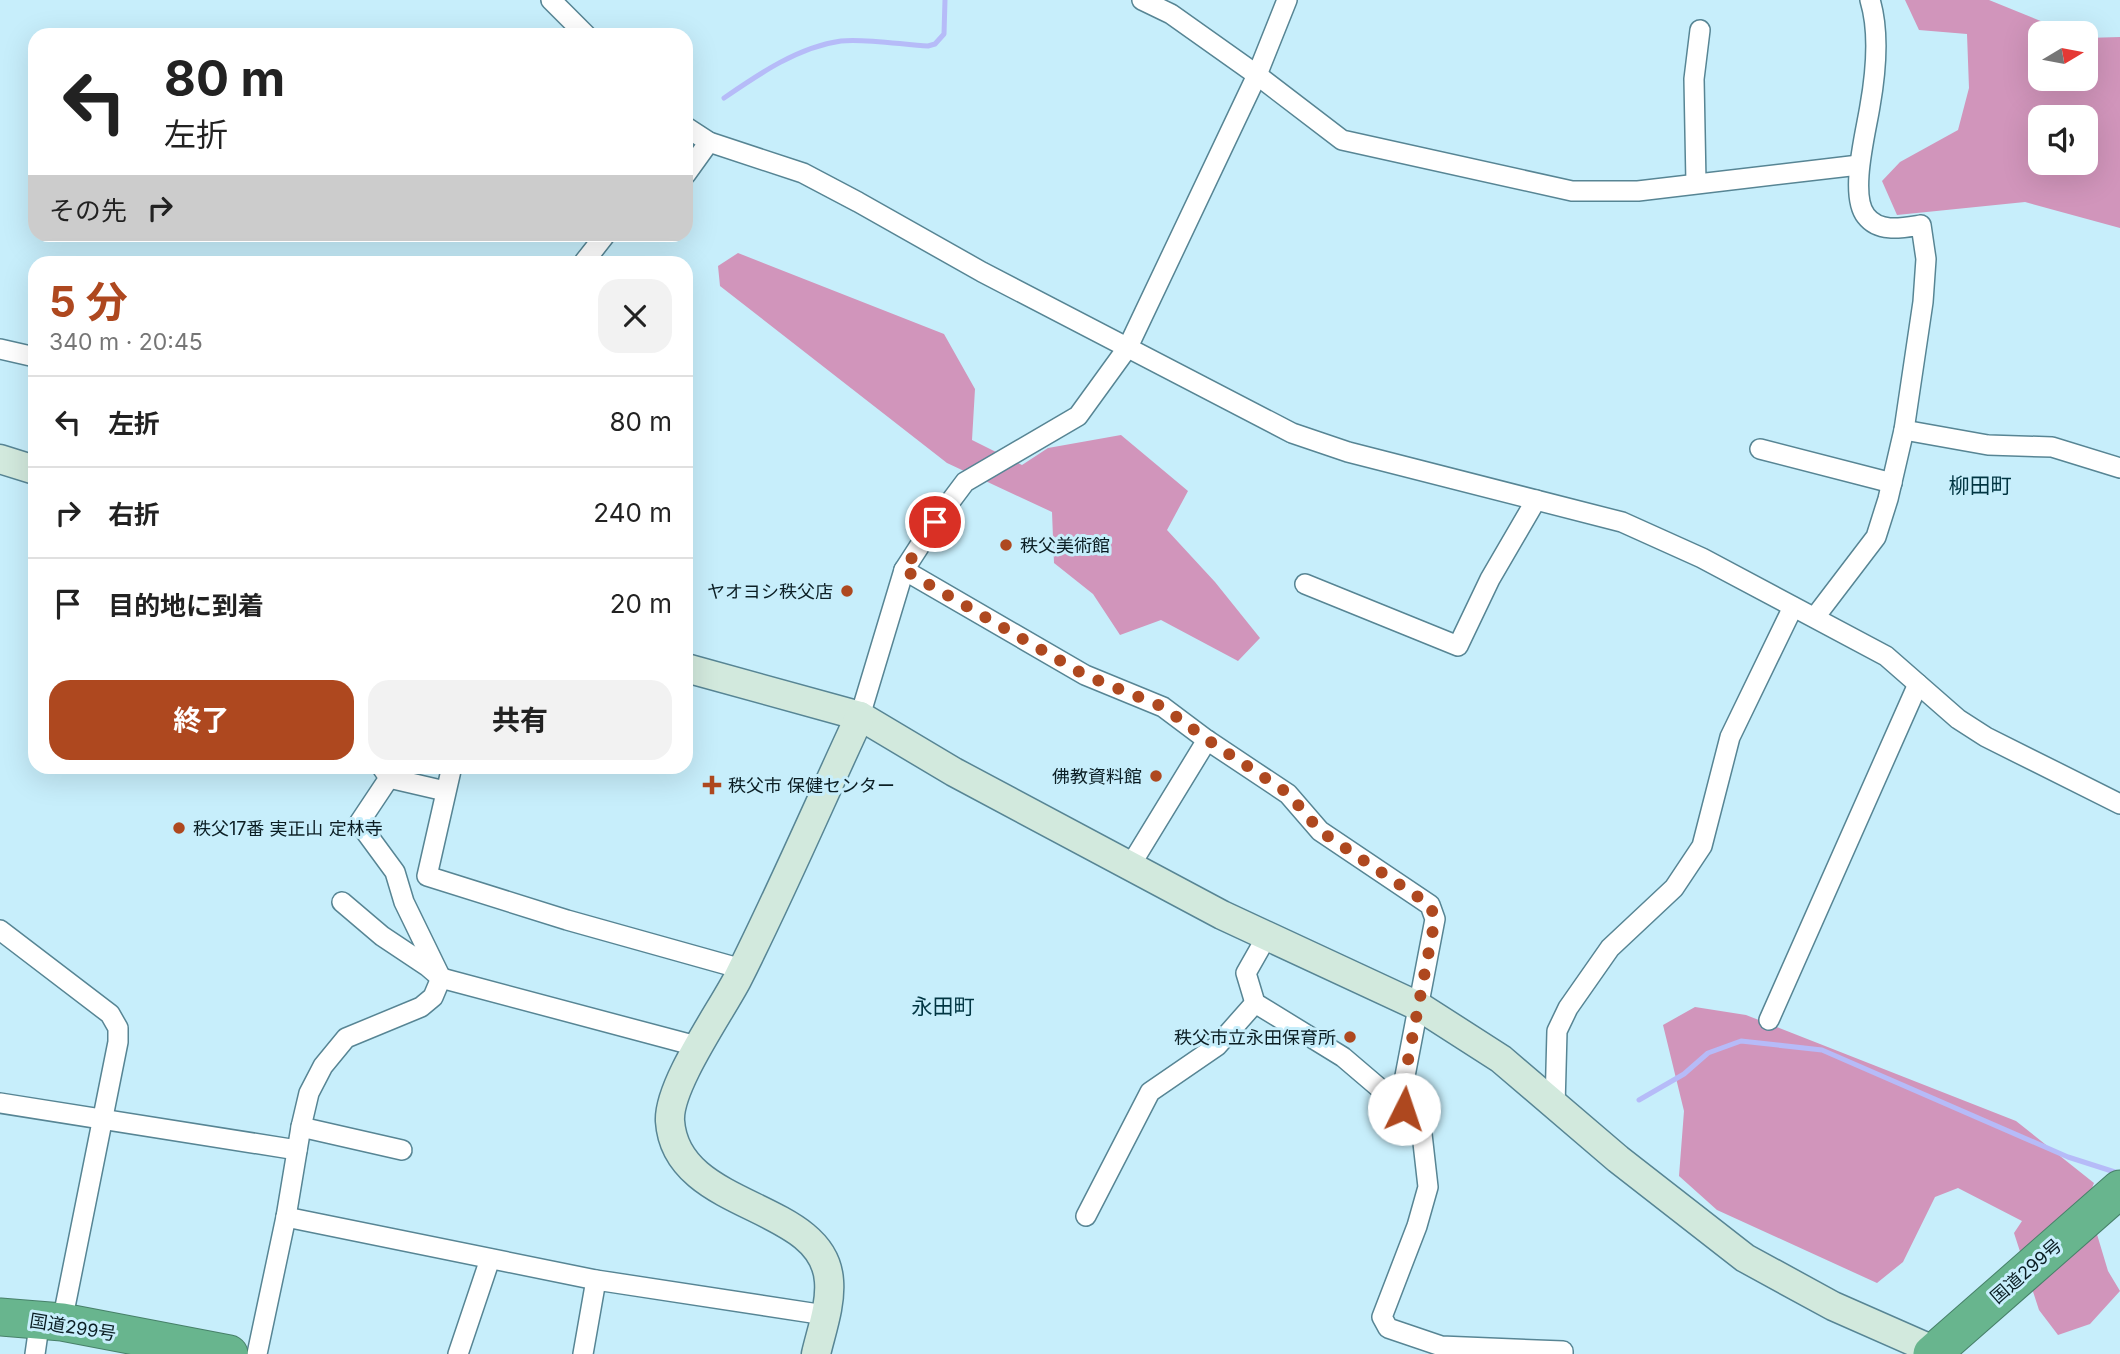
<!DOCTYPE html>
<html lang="ja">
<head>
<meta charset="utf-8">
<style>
  :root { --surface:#fff; --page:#f2f2f2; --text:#222; --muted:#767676; --line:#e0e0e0; --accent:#ae481f }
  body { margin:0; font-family:Inter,"Noto Sans JP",sans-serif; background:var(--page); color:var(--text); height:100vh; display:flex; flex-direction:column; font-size:26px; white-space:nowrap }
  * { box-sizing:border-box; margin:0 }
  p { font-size:23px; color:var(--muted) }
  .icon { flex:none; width:38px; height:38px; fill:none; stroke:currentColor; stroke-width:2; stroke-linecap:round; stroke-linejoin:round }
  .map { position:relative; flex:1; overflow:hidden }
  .drawer { position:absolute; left:28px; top:256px; width:665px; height:518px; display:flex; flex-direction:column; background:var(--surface); border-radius:21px; box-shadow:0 7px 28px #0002 }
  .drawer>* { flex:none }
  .top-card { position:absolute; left:28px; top:28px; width:665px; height:214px; border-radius:21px; box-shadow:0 7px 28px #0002; background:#fff; color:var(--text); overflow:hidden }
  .needle { width:46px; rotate:80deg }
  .fabs { position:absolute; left:2028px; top:21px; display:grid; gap:14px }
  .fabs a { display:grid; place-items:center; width:70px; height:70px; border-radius:14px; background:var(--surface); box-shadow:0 7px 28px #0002; font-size:35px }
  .pin { position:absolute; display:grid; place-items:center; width:60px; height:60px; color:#fff; margin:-30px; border:4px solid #fff; border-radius:50%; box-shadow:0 2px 7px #0007 }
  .me { position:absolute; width:77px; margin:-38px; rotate:4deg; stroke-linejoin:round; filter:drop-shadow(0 0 5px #0008) }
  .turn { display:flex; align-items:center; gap:24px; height:147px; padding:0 21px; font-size:32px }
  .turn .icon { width:91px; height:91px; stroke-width:2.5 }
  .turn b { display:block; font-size:49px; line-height:60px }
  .then { display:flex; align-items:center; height:66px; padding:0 21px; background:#0003; gap:14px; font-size:26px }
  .round { display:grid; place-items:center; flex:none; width:74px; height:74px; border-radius:21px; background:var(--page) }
  .head { display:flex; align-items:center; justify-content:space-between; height:119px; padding:0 21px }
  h1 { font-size:42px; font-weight:700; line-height:52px; color:var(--accent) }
  .action { display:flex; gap:14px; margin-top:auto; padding:14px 21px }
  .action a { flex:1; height:80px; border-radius:21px; background:var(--accent); color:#fff; font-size:28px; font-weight:700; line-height:80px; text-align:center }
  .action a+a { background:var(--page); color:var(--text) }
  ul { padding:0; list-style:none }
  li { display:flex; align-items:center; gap:21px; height:91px; padding:0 21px; border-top:2px solid var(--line) }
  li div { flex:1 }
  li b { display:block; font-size:26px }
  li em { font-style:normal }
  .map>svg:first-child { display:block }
</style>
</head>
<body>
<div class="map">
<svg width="2120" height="1354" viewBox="0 0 2120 1354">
  <rect width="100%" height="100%" fill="#c7eefb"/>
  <!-- forest -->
  <g fill="#d195bb" fill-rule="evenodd">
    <path d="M1905,0H1989L2070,33H2040V79H2086V38L2120,37V228L2025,202L1897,215L1882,181L1900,162L1958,130L1969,88L1967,34L1919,30ZM2040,117H2086V163H2040Z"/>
    <polygon points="738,253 944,334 975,389 972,440 1022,465 1048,448 1121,435 1188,491 1167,530 1215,582 1260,638 1238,661 1161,620 1120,635 1093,594 1054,563 1052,512 947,463 720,286 718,266"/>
    <polygon points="1695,1007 1746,1015 2016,1121 2094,1183 2087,1201 2108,1271 2120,1291 2090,1324 2058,1335 2039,1310 2014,1233 2022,1221 1958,1188 1935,1197 1903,1262 1877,1283 1717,1210 1679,1176 1684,1111 1663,1025"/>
  </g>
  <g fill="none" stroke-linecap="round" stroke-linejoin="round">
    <!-- stream -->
    <g stroke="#b6bbf8" stroke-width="5">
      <path d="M724,98C759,74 798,47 841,41C863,38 905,45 928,46L935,44L944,34L945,0"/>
      <polyline points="1639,1100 1684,1074 1708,1053 1741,1041 1822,1050 2068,1157 2118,1173"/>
    </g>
    <!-- street casing -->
    <g stroke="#578594" stroke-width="22">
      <g id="street">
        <polyline points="551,0 586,35"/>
        <polyline points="1142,0 1171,14 1257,75 1342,140 1572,191 1638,191 1859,165"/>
        <polyline points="686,127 709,142 803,173 858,202 982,272 1292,433 1348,452 1622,522 1702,558 1886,656 1958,719 1986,737 2120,804"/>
        <polyline points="686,174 709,142"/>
        <polyline points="1696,183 1694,79 1700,30"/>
        <polyline points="584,262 606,234"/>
        <polyline points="0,349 35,357"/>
        <polyline points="1904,430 1988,445 2052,447 2120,468"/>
        <polyline points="1760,449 1892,483"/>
        <polyline points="904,570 1085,675 1163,707 1207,740 1288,794 1320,831 1430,905 1435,919 1405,1076 1404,1109 1422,1134 1428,1187 1417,1226 1382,1317 1388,1328 1441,1346 1563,1351 1563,1354"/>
        <polyline points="1305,584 1458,646 1490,579 1536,500"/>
        <path d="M1815,617L1876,537L1888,499L1904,430L1923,302L1926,259L1921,225C1902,228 1879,233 1866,216C1849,195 1866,132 1870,106C1876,72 1880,33 1870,0"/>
        <polyline points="860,716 904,570 935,522 965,482 1078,416 1128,347 1257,75 1287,0"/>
        <polyline points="452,766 427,876 567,920 742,969"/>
        <polyline points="389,778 445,791"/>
        <polyline points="1130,866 1207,740"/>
        <polyline points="342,902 382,936 427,966 441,978 700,1047"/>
        <polyline points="0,930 110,1014 118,1028 118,1042 62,1322"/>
        <polyline points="1267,936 1246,973 1255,1003 1343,1057 1404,1109"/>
        <polyline points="1769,1020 1918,684"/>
        <polyline points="0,1103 297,1150"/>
        <polyline points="1555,1106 1557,1031 1568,1008 1610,948 1674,888 1702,846 1730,737 1793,607"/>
        <polyline points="301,1127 402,1150"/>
        <polyline points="1086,1216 1150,1092 1217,1046 1255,1003"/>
        <polyline points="286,1217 596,1280 825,1315"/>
        <polyline points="35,1354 40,1319"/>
        <polyline points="257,1354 286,1217 301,1127 309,1093 323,1066 346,1038 421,1007 433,997 441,978 404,902 395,872 359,823 389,778 381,766"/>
        <polyline points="458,1354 490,1259"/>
        <polyline points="583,1354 596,1280"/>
      </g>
    </g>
    <!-- secondary casing -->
    <g stroke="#578594" stroke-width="31">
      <g id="secondary">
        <polyline points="0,459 35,470"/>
        <polyline points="686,668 860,716 954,772 1222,915 1420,1007 1501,1059 1618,1159 1745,1258 1833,1306 1942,1354"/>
        <path d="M816,1354C821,1332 831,1305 829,1281C824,1201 676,1212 670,1121C668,1086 719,1014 737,980C781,893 819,804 860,716"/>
      </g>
    </g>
    <!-- highway casing -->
    <g stroke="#478069" stroke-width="39">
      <g id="highway">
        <polyline points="0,1317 62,1322 229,1354"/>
        <polyline points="1932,1354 2120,1189"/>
      </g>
    </g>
    <!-- street -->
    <use href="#street" stroke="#fff" stroke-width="19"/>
    <!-- secondary -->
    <use href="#secondary" stroke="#d2e9dd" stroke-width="28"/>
    <!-- highway -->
    <use href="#highway" stroke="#68b58e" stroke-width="37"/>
  </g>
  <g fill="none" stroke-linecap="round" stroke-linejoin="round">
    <!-- route -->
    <polyline stroke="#ae481f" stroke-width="12" stroke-dasharray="0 21.6" points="935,522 904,570 1085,675 1163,707 1208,740 1289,794 1320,831 1430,905 1435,919 1405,1076 1404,1109"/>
  </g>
  <!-- markers -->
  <g fill="#ae481f" stroke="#c7eefb" stroke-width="2.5">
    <circle cx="1006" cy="545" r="7"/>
    <circle cx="847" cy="591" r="7"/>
    <circle cx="1156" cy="776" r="7"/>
    <path d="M708.5 774.5h7v7h7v7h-7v7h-7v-7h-7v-7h7z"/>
    <circle cx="179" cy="828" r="7"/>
    <circle cx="1350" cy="1037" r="7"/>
  </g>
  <g text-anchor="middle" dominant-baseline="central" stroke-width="6" stroke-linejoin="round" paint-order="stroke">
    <!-- poi labels -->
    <g font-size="18" fill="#0b1e24" stroke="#c7eefb" text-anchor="start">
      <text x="1020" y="545">秩父美術館</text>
      <text x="833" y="591" text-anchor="end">ヤオヨシ秩父店</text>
      <text x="1142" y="776" text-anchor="end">佛教資料館</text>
      <text x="728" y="785">秩父市 保健センター</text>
      <text x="193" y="828">秩父17番 実正山 定林寺</text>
      <text x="1336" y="1037" text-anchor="end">秩父市立永田保育所</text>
    </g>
    <!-- street labels -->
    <g font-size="18" fill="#0b1e24" stroke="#c7eefb">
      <text transform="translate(2026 1271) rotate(-41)">国道299号</text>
      <text transform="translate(73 1327) rotate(9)">国道299号</text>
    </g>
    <!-- quarter labels -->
    <g font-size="21" fill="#013542" stroke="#c7eefb">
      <text x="1980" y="485">柳田町</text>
      <text x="943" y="1006">永田町</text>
    </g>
  </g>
</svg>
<div class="fabs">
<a><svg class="needle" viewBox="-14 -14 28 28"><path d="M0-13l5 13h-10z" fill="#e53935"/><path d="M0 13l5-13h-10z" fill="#767676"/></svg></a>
<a><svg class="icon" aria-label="sound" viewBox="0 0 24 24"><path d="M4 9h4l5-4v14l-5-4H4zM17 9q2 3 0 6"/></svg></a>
</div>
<div class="pin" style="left:935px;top:522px;background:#d93025"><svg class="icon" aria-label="arrive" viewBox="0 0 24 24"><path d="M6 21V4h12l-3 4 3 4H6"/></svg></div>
<svg class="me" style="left:1404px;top:1109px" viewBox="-20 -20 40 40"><circle r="19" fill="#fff"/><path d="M0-13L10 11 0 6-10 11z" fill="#ae481f"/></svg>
<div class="top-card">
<div class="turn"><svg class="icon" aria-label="left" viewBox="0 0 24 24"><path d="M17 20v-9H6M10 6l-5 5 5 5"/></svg><div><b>80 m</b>左折</div></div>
<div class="then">その先<svg class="icon" aria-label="right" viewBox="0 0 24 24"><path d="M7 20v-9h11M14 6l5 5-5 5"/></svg></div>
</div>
<section class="drawer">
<div class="head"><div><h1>5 分</h1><p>340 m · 20:45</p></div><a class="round"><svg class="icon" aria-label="close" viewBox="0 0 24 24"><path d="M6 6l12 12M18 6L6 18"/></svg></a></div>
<ul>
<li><svg class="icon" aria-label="left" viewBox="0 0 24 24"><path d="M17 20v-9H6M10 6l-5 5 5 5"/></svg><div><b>左折</b></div><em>80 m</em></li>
<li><svg class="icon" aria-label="right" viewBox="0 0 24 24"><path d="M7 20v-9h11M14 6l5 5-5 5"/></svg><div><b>右折</b></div><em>240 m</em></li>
<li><svg class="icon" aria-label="arrive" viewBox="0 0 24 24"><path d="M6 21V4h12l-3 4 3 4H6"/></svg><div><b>目的地に到着</b></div><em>20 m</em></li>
</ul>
<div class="action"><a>終了</a><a>共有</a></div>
</section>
</div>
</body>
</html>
